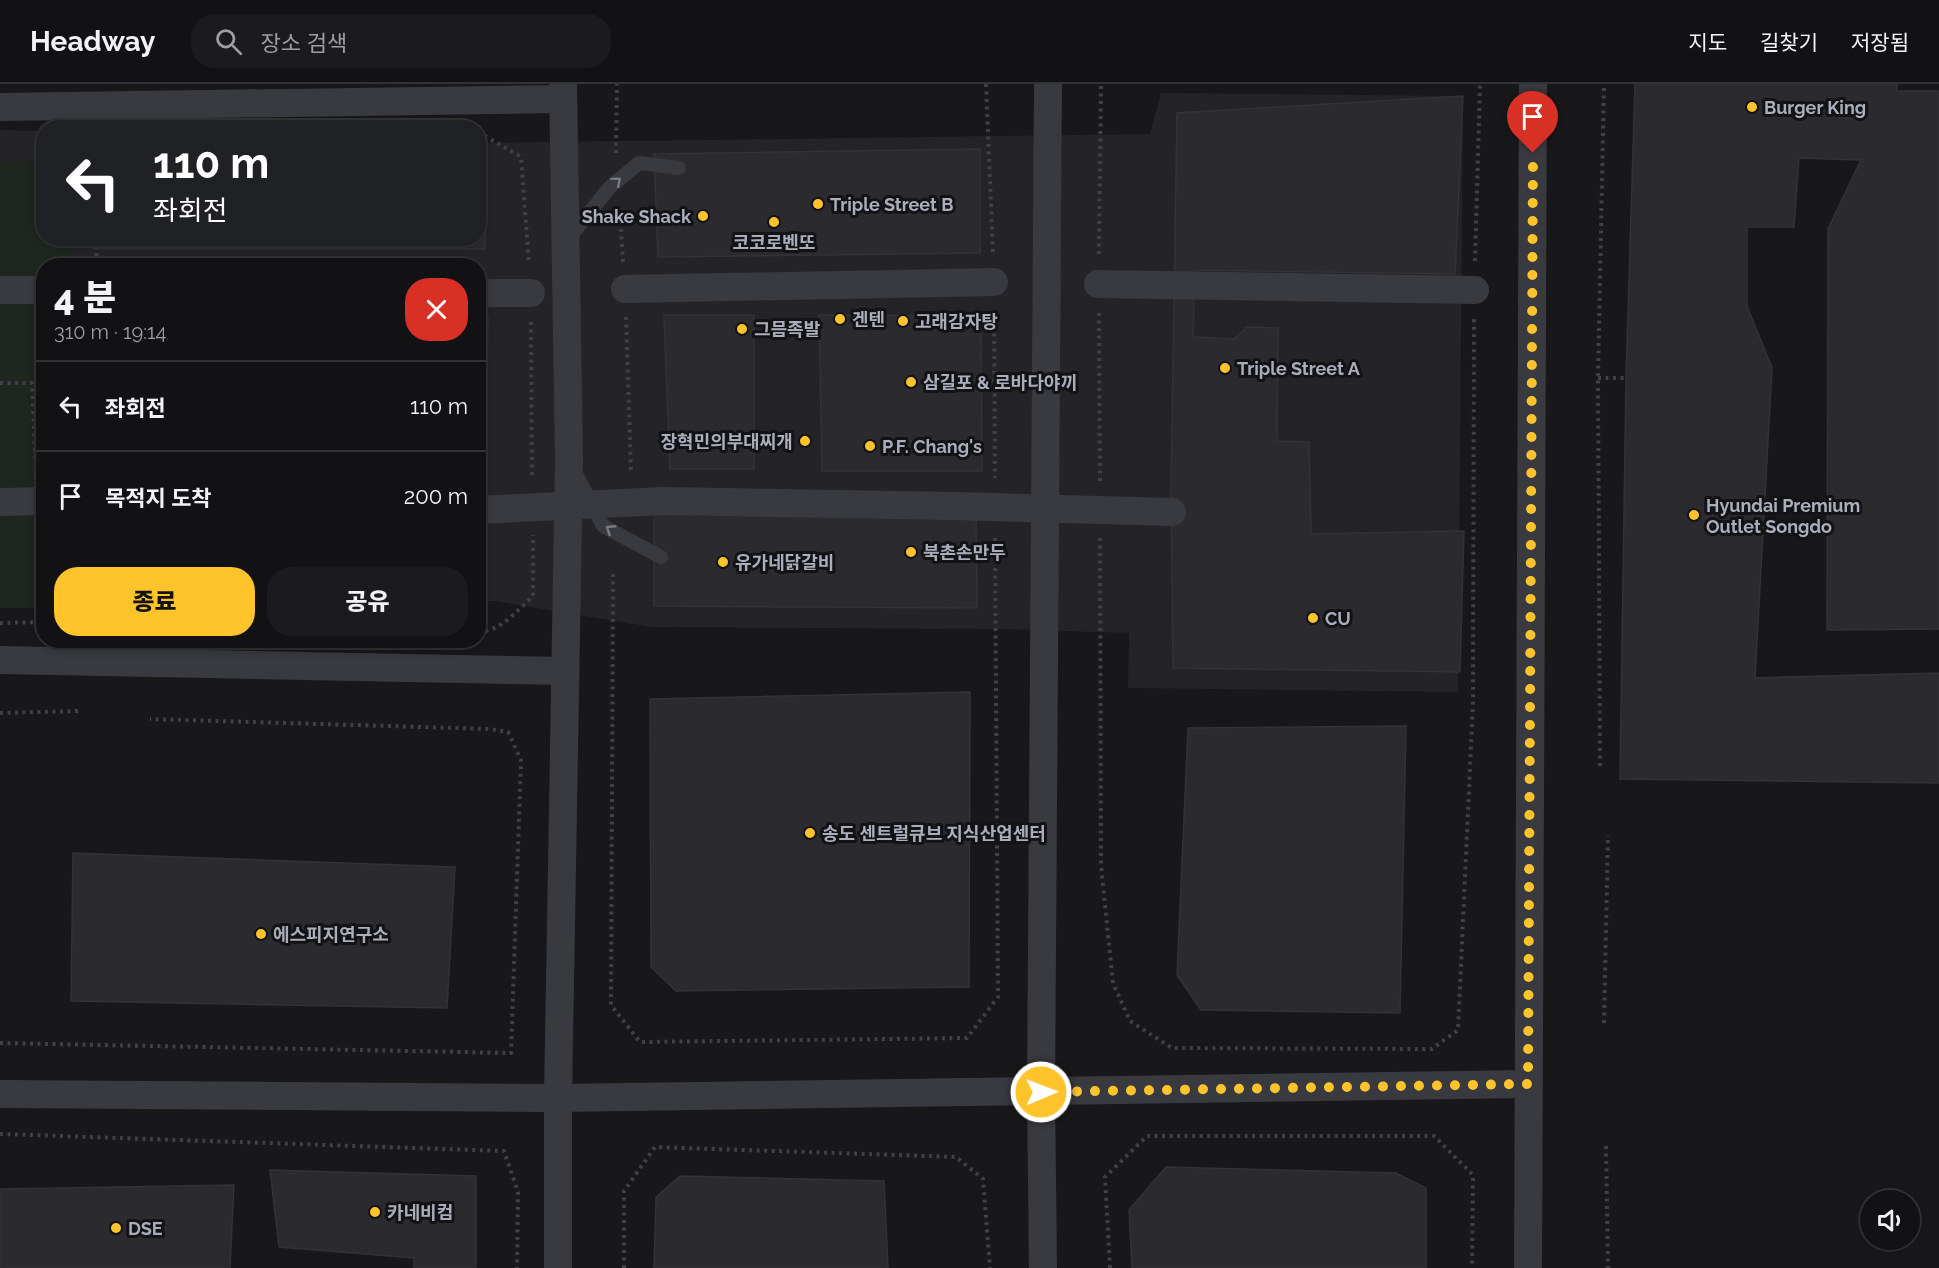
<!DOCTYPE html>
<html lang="ko">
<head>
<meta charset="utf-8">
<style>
  :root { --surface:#121214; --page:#1b1b1d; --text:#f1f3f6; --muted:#9c9ea0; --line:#313234; --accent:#ffc32c }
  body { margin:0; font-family:Raleway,"Noto Sans KR",sans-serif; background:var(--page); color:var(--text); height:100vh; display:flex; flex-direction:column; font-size:22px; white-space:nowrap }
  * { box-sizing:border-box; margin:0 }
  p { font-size:20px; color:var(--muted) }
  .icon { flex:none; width:33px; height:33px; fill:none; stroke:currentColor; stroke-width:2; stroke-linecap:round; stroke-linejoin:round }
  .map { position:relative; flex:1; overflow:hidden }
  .drawer { position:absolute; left:36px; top:174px; width:450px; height:390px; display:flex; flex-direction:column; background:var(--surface); border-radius:24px; box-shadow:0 3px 9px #0003,0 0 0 2px var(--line) }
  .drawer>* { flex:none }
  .hud { position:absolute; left:36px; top:36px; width:450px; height:126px; border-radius:24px; box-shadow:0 3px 9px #0003,0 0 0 2px var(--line); background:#202124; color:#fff; overflow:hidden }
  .tools { position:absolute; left:1860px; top:1106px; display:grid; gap:12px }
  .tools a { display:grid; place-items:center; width:60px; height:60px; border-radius:50%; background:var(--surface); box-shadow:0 3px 9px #0003,0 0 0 2px var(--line); font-size:30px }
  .pin { position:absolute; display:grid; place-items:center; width:51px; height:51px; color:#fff; margin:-62px -26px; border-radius:50% 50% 50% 0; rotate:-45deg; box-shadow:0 0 6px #0007 }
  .pin .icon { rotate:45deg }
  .me { position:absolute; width:66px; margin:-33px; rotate:89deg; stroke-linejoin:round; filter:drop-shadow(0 0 4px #0008) }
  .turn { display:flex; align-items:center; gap:21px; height:126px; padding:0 18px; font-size:27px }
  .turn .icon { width:78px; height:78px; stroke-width:2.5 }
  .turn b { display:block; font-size:42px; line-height:51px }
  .round { display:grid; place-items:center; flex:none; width:63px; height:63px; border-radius:24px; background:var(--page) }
  .headline { display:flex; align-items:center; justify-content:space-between; height:102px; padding:0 18px }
  h1 { font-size:36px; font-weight:800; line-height:45px }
  .cta { display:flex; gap:12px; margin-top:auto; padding:12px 18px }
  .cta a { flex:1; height:69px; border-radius:24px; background:var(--accent); color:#111; font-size:24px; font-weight:800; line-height:69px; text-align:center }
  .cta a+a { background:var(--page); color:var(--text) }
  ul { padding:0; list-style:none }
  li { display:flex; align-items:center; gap:18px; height:90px; padding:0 18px; border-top:2px solid var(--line) }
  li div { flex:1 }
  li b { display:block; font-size:22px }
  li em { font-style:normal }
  header { display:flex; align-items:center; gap:36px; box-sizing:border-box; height:84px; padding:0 30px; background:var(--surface); border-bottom:2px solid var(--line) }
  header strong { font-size:28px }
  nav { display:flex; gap:33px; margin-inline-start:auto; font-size:21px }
  .search { width:420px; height:54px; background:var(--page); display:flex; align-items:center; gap:15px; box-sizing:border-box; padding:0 21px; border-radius:24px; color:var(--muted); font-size:22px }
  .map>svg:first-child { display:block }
</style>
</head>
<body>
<header>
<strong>Headway</strong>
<div class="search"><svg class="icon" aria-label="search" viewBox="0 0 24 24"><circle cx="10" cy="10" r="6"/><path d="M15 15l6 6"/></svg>장소 검색</div>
<nav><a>지도</a><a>길찾기</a><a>저장됨</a></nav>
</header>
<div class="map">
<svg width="1939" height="1184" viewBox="0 0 1939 1184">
  <rect width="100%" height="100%" fill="#18181b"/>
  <!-- built -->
  <polygon fill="#242428" points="1161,9 1463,12 1458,608 1128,604 1129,549 996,545 651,543 495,517 479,517 478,182 44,182 0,522 0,46 43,47 44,154 478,154 479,59 1150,50"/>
  <!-- green -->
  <polygon fill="#1e261f" points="0,77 43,78 44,154 73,155 73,181 44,182 43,524 0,524"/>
  <!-- building -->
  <g fill="#2b2b2f" stroke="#323237" stroke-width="1.5">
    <polygon points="1635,0 1897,0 1897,7 1939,7 1939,545 1827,546 1828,145 1861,76 1799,74 1794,143 1747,143 1747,222 1772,284 1755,594 1939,589 1939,699 1620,695 1626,294"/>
    <polygon points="1463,12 1455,190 1195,186 1193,253 1234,255 1247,243 1278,244 1277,357 1309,358 1311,450 1464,447 1460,588 1173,584 1171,406 1177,29"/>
    <polygon points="980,65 980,169 658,173 654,70"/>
    <polygon points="478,106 486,116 485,165 93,165 94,154 478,154"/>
    <polygon points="664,231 754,231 754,385 670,385"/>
    <polygon points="819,231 981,232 982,387 822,387"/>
    <polygon points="478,232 488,232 486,384 478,383"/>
    <rect x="478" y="418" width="5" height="80"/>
    <polygon points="976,424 977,524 654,522 654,425"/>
    <polygon points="970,608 969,903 676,907 651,883 650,615"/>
    <polygon points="1406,642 1400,929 1201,926 1177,891 1188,644"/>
    <polygon points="73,769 455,783 447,924 71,917"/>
    <polygon points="1166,1083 1396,1089 1426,1104 1426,1184 1132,1184 1129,1126"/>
    <polygon points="270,1086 476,1092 476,1184 414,1184 414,1174 279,1163"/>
    <polygon points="680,1092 884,1097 888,1184 654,1184 656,1113"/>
    <polygon points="234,1101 230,1184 0,1184 0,1105"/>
  </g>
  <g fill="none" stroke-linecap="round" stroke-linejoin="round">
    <!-- path -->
    <g stroke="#3f4147" stroke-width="4" stroke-dasharray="3 4.5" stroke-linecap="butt">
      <polyline points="986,0 993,169"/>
      <polyline points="478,48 521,73 529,180"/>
      <polyline points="616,69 617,0"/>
      <polyline points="620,130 623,178"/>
      <polyline points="96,154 97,182"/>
      <polyline points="1099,170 1101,0"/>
      <polyline points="1475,177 1480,0"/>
      <polyline points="994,227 995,394"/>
      <polyline points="1099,229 1100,398"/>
      <polyline points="626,233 631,388"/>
      <polyline points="531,238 532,393"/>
      <polyline points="1598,294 1626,294"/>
      <polyline points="0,299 32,299 36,389"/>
      <polyline points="39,445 44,500"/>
      <polyline points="1100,454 1101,781 1113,899 1130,937 1172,964 1432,965 1458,946 1473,618 1474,235"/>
      <polyline points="613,490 611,921 640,958 967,954 998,913 995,452"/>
      <polyline points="0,539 44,538"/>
      <path d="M478,548C500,548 518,526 533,512V451"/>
      <polyline points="0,629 78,627"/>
      <polyline points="1600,682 1598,294 1604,0"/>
      <polyline points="1604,939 1608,751"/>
      <polyline points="0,959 511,969 521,676 508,648 490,645 150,635"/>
      <polyline points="0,1050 504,1067 518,1108 517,1184"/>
      <polyline points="1606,1062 1608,1184"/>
      <polyline points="624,1184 624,1107 655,1063 956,1073 983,1095 990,1184"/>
      <polyline points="1110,1184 1105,1093 1147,1052 1434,1052 1473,1091 1472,1184"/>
    </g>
    <!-- lane -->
    <g stroke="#393a40" stroke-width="14">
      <polyline points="569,154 610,103 639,79 679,84"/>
      <polyline points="575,388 603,442 661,473"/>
    </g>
    <!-- street -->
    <g stroke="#393a40" stroke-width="28">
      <polyline points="0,23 563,15"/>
      <polyline points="1098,200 1475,206"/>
      <polyline points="625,205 994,198"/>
      <polyline points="0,206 44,206"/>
      <polyline points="478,209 531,209"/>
      <polyline points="664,417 956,422"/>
      <polyline points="0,576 565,587"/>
      <polyline points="0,1010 558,1014 1528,1000"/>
      <polyline points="558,1184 558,1014 569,376 563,0"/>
      <polyline points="1043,1184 1041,1008 1048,0"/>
      <polyline points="1528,1184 1533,0"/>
    </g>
    <!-- street-bridge -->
    <g stroke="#393a40" stroke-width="28">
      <polyline points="0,418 44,417"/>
      <polyline points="956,422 1172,428"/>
      <polyline points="478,426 664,417"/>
    </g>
  </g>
  <!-- one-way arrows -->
  <defs><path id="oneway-chevron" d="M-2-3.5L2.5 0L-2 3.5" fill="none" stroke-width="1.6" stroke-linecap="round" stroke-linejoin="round" transform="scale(1.5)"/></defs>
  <g stroke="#777a84">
    <use href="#oneway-chevron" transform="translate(617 97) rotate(-40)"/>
    <use href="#oneway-chevron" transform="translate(610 445) rotate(-147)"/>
  </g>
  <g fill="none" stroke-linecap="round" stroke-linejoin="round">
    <!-- route -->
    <polyline stroke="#ffc32c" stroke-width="10" stroke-dasharray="0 18" points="1041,1008 1528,1000 1533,69"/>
  </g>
  <!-- markers -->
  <g fill="#ffc32c" stroke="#131316" stroke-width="2">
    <circle cx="1752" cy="23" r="6"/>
    <circle cx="818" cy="120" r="6"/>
    <circle cx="703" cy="132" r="6"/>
    <circle cx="774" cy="138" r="6"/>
    <circle cx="840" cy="235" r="6"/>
    <circle cx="903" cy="237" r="6"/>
    <circle cx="742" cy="245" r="6"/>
    <circle cx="1225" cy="284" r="6"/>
    <circle cx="911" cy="298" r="6"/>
    <circle cx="805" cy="357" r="6"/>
    <circle cx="870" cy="362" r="6"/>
    <circle cx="1694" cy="431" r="6"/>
    <circle cx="911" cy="468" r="6"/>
    <circle cx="723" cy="478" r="6"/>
    <circle cx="1313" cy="534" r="6"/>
    <circle cx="810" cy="749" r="6"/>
    <circle cx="261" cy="850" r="6"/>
    <circle cx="375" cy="1128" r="6"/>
    <circle cx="116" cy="1144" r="6"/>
  </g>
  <g text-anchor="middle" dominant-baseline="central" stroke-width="6" stroke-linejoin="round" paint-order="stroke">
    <!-- poi labels -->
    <g font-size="18" font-weight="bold" fill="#aaaebb" stroke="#131316" text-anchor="start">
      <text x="1764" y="23">Burger King</text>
      <text x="830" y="120">Triple Street B</text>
      <text x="691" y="132" text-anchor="end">Shake Shack</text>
      <text x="774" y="158" text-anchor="middle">코코로벤또</text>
      <text x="852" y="235">겐텐</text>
      <text x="915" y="237">고래감자탕</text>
      <text x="754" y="245">그믐족발</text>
      <text x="1237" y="284">Triple Street A</text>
      <text x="923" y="298">삼길포 &amp; 로바다야끼</text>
      <text x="793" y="357" text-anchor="end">장혁민의부대찌개</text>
      <text x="882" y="362">P.F. Chang's</text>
      <text x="1706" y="421">Hyundai Premium<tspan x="1706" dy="21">Outlet Songdo</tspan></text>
      <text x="923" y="468">북촌손만두</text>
      <text x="735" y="478">유가네닭갈비</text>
      <text x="1325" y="534">CU</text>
      <text x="822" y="749">송도 센트럴큐브 지식산업센터</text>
      <text x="273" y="850">에스피지연구소</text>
      <text x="387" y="1128">카네비컴</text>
      <text x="128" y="1144">DSE</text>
    </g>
  </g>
</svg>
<div class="tools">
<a><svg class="icon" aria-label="sound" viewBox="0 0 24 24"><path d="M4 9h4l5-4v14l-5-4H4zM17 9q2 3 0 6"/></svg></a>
</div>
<div class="pin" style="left:1533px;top:69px;background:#d93025"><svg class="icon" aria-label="arrive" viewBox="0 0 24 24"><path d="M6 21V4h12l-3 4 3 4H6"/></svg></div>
<svg class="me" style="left:1041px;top:1008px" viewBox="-20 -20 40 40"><circle r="17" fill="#ffc32c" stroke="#fff" stroke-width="3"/><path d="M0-11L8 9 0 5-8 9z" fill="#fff"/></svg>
<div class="hud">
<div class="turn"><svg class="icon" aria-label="left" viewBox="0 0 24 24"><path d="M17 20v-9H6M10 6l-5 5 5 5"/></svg><div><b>110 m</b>좌회전</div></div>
</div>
<section class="drawer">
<div class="headline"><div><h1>4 분</h1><p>310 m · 19:14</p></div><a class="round" style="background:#d93025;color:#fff"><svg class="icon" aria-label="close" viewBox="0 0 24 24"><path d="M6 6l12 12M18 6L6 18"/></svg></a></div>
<ul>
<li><svg class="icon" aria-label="left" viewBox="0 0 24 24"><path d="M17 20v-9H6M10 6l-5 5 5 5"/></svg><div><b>좌회전</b></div><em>110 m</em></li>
<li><svg class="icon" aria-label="arrive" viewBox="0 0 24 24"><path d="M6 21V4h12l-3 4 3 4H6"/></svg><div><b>목적지 도착</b></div><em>200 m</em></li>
</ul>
<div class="cta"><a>종료</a><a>공유</a></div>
</section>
</div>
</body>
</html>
